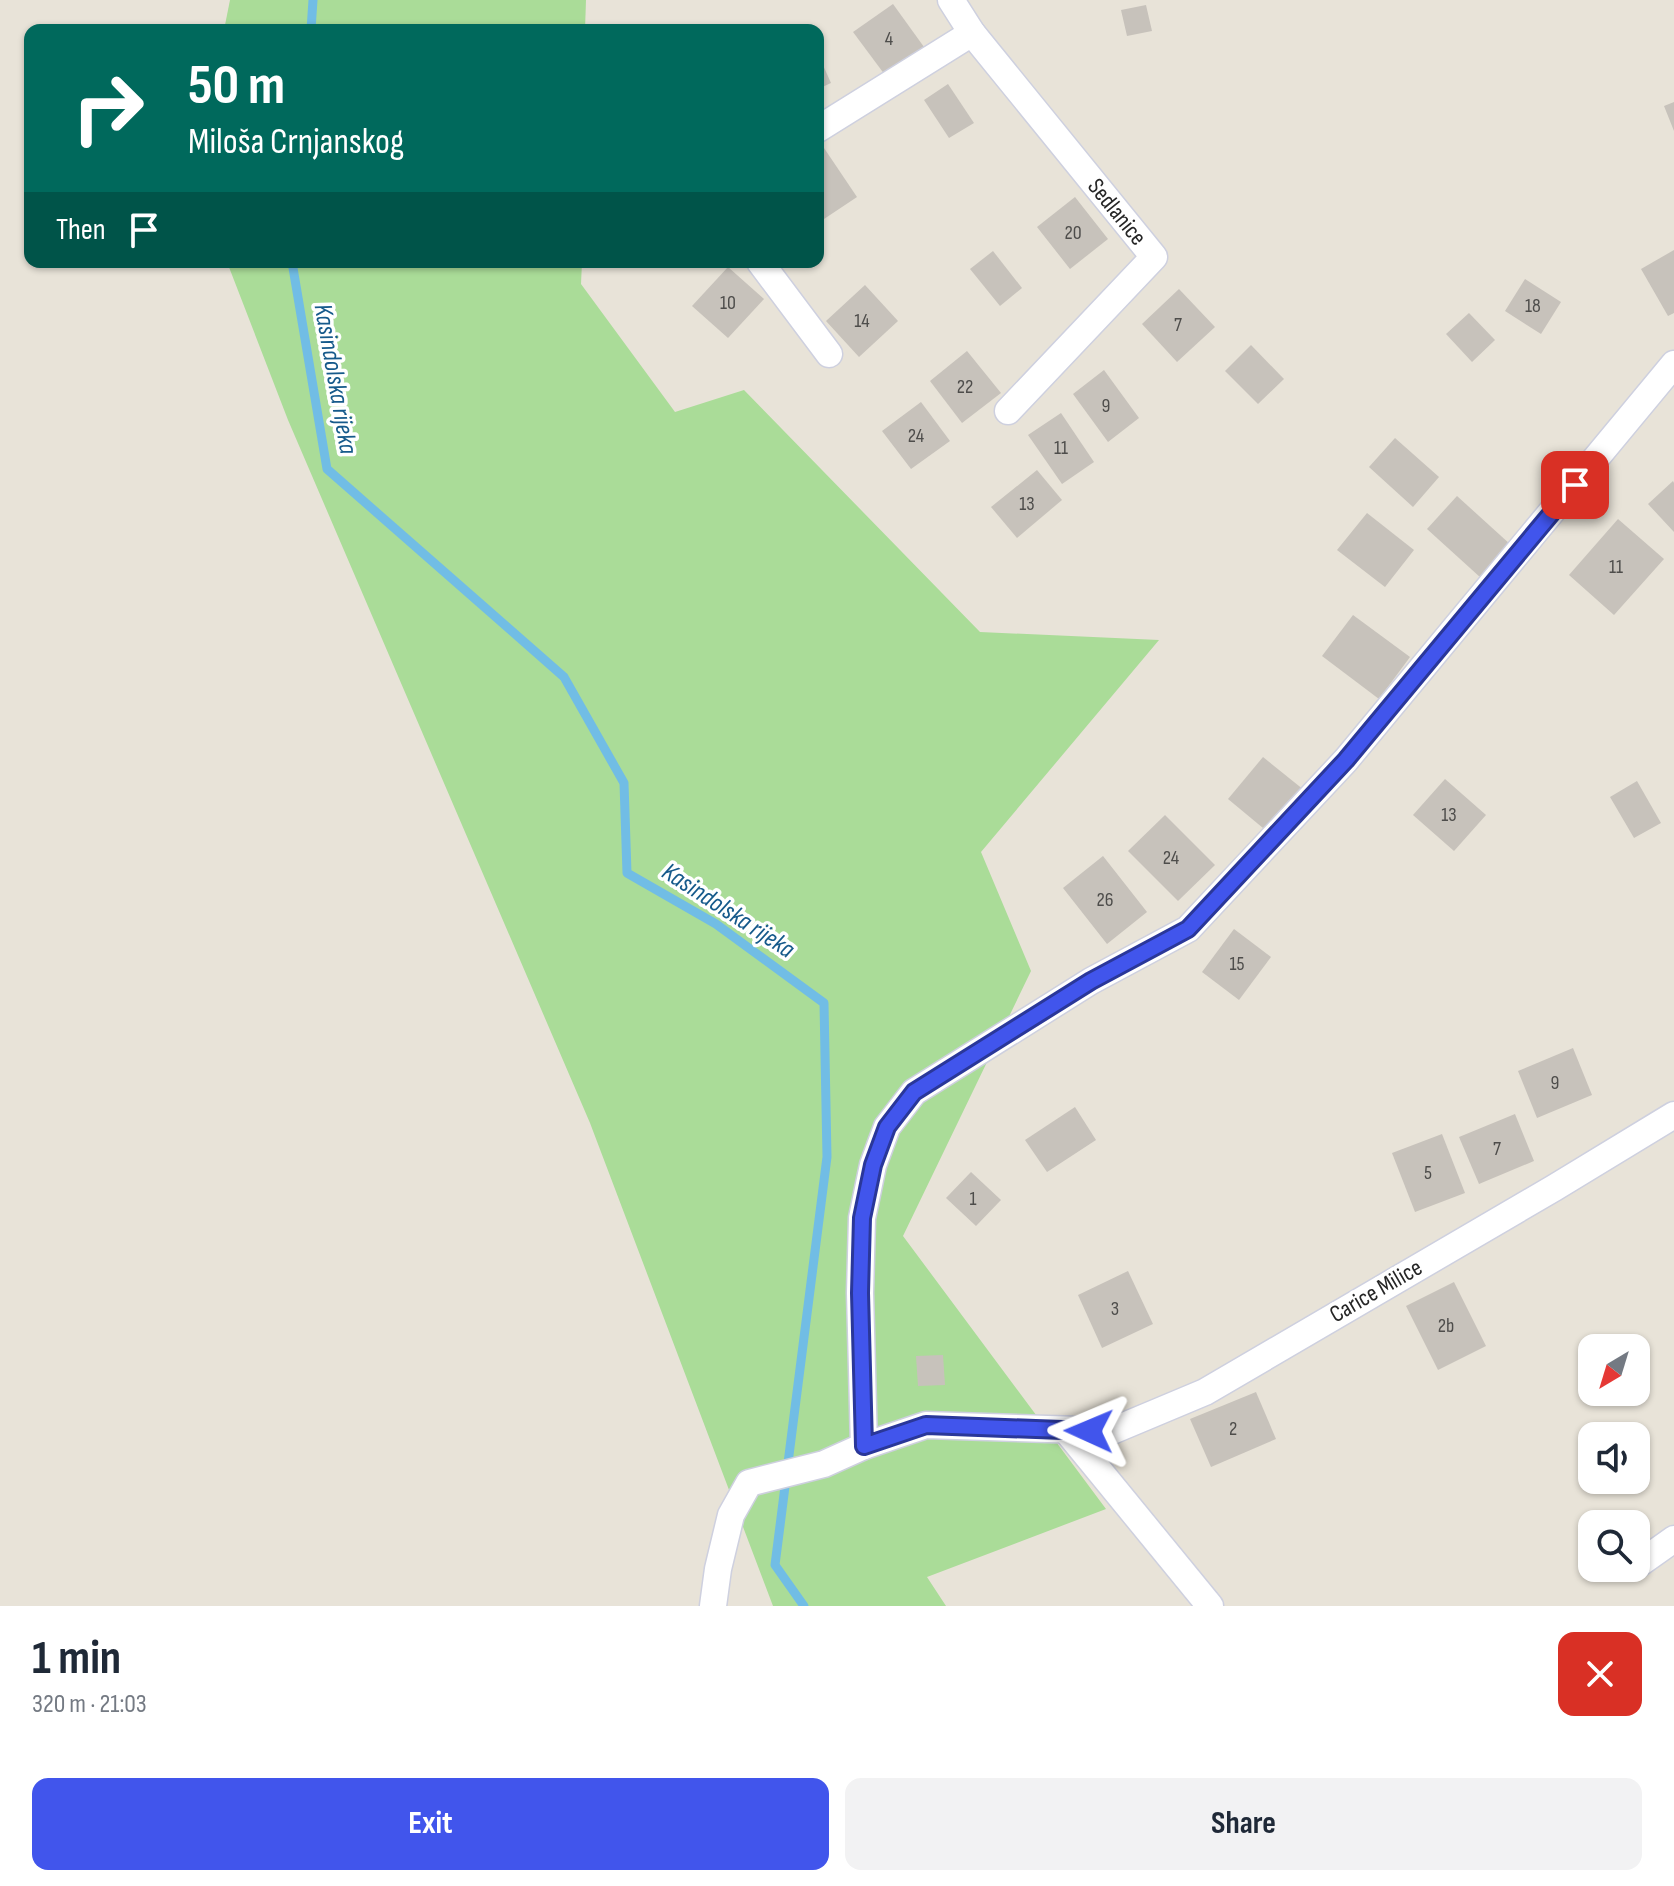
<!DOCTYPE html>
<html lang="en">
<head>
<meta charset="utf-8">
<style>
  :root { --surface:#fff; --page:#f2f2f3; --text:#1f2937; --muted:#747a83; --accent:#4155ec }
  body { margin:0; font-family:"Sofia Sans Condensed",sans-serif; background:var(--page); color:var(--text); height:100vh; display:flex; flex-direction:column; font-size:30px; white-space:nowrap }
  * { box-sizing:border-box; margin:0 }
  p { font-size:26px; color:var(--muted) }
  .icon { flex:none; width:44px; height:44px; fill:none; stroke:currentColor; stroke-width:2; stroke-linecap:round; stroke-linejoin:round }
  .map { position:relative; height:1606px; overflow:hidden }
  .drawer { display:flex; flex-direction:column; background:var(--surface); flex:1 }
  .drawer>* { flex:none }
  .banner { position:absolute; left:24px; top:24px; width:800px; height:244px; border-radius:16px; box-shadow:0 2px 6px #0004; background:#00695c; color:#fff; overflow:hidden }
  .needle { width:52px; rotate:218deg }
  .fabs { position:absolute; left:1578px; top:1334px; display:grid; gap:16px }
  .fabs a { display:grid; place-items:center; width:72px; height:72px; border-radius:16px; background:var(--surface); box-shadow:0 2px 6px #0004; font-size:40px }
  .pin { position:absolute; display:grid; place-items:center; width:68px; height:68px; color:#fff; margin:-34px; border-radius:16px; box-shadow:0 4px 12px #0006 }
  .me { position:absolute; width:88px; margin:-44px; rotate:271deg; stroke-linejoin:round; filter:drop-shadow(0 0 6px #0008) }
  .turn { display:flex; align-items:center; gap:28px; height:168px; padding:0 32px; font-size:36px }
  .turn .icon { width:104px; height:104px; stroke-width:2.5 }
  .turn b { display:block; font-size:56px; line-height:68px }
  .then { display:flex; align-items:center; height:76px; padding:0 32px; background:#0003; gap:16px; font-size:30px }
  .round { display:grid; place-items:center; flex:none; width:84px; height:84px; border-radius:16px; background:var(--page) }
  .overview { display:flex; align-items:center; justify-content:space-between; height:136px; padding:0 32px }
  h1 { font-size:48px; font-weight:700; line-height:60px }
  .primary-button { display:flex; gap:16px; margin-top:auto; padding:16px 32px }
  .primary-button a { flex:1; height:92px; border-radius:16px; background:var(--accent); color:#fff; font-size:32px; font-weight:700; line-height:92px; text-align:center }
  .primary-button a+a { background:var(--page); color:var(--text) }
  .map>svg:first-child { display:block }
</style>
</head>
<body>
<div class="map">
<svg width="1674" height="1606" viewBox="0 0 1674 1606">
  <rect width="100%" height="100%" fill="#e8e3d8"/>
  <!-- green -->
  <g fill="#aadc98">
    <polygon points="230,0 586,0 585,30 224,30"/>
    <polygon points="227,262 582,262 581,284 675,412 744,390 980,632 1159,640 981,852 1031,971 903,1236 1106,1509 927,1577 946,1606 773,1606 590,1123 288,420"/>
  </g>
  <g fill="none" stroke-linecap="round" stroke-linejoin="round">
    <!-- stream -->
    <g stroke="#71bde5" stroke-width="9">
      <polyline points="311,30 313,0"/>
      <polyline points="292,262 327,469 564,677 624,783 627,873 716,924 824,1003 827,1157 775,1565 804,1606"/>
    </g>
  </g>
  <!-- building -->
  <g fill="#c7c2bb">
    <polygon points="893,4 924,47 885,75 853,32"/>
    <polygon points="1146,5 1152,31 1127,36 1121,10"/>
    <polygon points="818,54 831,83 818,89"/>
    <polygon points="948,84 974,123 949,138 924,100"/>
    <polygon points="1674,102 1674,131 1664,106"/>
    <polygon points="824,148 857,197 824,219 818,210 818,152"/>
    <polygon points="1075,197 1108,239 1070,269 1037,227"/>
    <polygon points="1674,250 1674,313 1668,316 1641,269"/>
    <polygon points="993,251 1022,288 1000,306 970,269"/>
    <polygon points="728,267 764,299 728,338 692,306"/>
    <polygon points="1525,279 1561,302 1541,334 1505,311"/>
    <polygon points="865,285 898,321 859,357 826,321"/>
    <polygon points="1179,289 1215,327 1177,362 1142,324"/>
    <polygon points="1469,313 1495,340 1472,362 1446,334"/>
    <polygon points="1251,345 1284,379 1258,404 1225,371"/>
    <polygon points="967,351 1001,393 962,423 930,381"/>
    <polygon points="1104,370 1139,418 1108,442 1073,394"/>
    <polygon points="921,402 950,441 911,469 882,431"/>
    <polygon points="1061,413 1094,462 1062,484 1028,435"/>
    <polygon points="1395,438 1439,477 1413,507 1369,467"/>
    <polygon points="1037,470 1062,500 1017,538 991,507"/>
    <polygon points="1673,481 1674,483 1674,532 1648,504"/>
    <polygon points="1457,496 1511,545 1481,578 1427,529"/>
    <polygon points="1367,513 1414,550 1385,587 1337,550"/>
    <polygon points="1618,519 1664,559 1614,615 1569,575"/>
    <polygon points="1353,615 1410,657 1379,699 1322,656"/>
    <polygon points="1263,757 1304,790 1269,833 1228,799"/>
    <polygon points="1445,779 1486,815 1454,851 1413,815"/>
    <polygon points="1637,781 1661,823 1634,838 1610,797"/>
    <polygon points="1165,815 1215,865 1178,901 1128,851"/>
    <polygon points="1103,856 1147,912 1107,944 1063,888"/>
    <polygon points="1234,929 1271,957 1239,1000 1202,972"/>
    <polygon points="1573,1048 1592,1095 1537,1118 1518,1071"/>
    <polygon points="1075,1107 1096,1140 1047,1172 1025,1140"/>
    <polygon points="1515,1114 1534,1161 1479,1184 1459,1137"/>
    <polygon points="1442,1134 1465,1193 1415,1212 1392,1153"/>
    <polygon points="971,1172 1001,1200 976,1226 946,1198"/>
    <polygon points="1128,1271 1153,1324 1102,1348 1078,1295"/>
    <polygon points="1454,1282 1486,1346 1438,1370 1406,1306"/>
    <polygon points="943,1355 945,1385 918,1386 916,1356"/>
    <polygon points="1256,1392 1276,1439 1211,1467 1190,1419"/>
  </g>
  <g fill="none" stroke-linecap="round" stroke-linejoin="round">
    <!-- street casing -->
    <g stroke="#ced0df" stroke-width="29">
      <g id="street">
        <polyline points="951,0 972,33 1154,257 1008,411"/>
        <polyline points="818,129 972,33"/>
        <polyline points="760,262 829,354"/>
        <polyline points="1066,1430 1210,1606"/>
        <polyline points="864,1446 860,1293 862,1218 873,1165 887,1127 914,1092 1091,981 1188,929 1346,760 1674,364"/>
        <polyline points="1636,1566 1674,1539"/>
        <polyline points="713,1606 718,1569 731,1515 749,1483 824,1464 864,1446 926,1425 1112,1431 1205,1392 1554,1188 1674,1115"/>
      </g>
    </g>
    <!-- street -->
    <use href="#street" stroke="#fff" stroke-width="26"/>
  </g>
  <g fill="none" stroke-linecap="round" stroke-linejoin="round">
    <!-- route casing -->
    <g stroke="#2a3799" stroke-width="20">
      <polyline id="route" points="1089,1431 926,1425 864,1446 860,1293 862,1218 873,1165 887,1127 914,1092 1091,981 1188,929 1346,760 1575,485"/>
    </g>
    <!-- route -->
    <use href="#route" stroke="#4155ec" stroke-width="14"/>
  </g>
  <g text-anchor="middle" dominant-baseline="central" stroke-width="7" stroke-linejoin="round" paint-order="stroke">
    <!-- number labels -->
    <g font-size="20" fill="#4e4d4b">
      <text x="889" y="39">4</text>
      <text x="1073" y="233">20</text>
      <text x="728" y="303">10</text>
      <text x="1533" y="306">18</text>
      <text x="862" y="321">14</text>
      <text x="1178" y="325">7</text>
      <text x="965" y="387">22</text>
      <text x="1106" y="406">9</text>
      <text x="916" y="436">24</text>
      <text x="1061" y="448">11</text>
      <text x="1027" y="504">13</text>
      <text x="1616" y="567">11</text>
      <text x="1449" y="815">13</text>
      <text x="1171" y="858">24</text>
      <text x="1105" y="900">26</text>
      <text x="1237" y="964">15</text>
      <text x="1555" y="1083">9</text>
      <text x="1497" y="1149">7</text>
      <text x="1428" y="1173">5</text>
      <text x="973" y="1199">1</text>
      <text x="1115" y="1309">3</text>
      <text x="1446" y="1326">2b</text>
      <text x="1233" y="1429">2</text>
    </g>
    <!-- street labels -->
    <g font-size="24" fill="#262626" stroke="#fff">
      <text transform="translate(1117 212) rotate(51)">Sedlanice</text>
      <text transform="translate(1376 1291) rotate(-30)">Carice Milice</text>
    </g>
    <!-- water labels -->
    <g font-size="26" font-style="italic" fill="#165a8b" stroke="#fff">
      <text transform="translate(335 379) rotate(80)">Kasindolska rijeka</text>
      <text transform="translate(728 911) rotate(33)">Kasindolska rijeka</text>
    </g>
  </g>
</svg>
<div class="fabs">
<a><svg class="needle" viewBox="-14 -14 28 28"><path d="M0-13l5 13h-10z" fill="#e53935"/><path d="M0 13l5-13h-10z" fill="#747a83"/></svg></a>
<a><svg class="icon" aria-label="sound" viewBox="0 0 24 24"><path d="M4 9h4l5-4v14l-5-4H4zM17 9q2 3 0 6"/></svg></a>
<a><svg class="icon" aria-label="search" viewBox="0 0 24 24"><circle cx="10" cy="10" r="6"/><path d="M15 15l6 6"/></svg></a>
</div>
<div class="pin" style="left:1575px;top:485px;background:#d93025"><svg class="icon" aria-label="arrive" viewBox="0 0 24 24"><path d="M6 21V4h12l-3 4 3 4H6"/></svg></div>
<svg class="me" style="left:1089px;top:1431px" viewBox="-20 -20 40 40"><path d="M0-17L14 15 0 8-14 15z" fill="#4155ec" stroke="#fff" stroke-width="4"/></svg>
<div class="banner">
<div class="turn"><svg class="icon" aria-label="right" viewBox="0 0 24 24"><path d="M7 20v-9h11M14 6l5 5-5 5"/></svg><div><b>50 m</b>Miloša Crnjanskog</div></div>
<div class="then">Then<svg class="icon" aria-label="arrive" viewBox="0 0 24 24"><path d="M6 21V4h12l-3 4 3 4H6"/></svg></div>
</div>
</div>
<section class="drawer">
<div class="overview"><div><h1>1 min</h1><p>320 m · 21:03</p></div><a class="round" style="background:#d93025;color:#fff"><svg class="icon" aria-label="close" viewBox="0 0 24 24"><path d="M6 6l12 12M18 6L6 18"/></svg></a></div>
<div class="primary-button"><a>Exit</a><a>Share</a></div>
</section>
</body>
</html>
